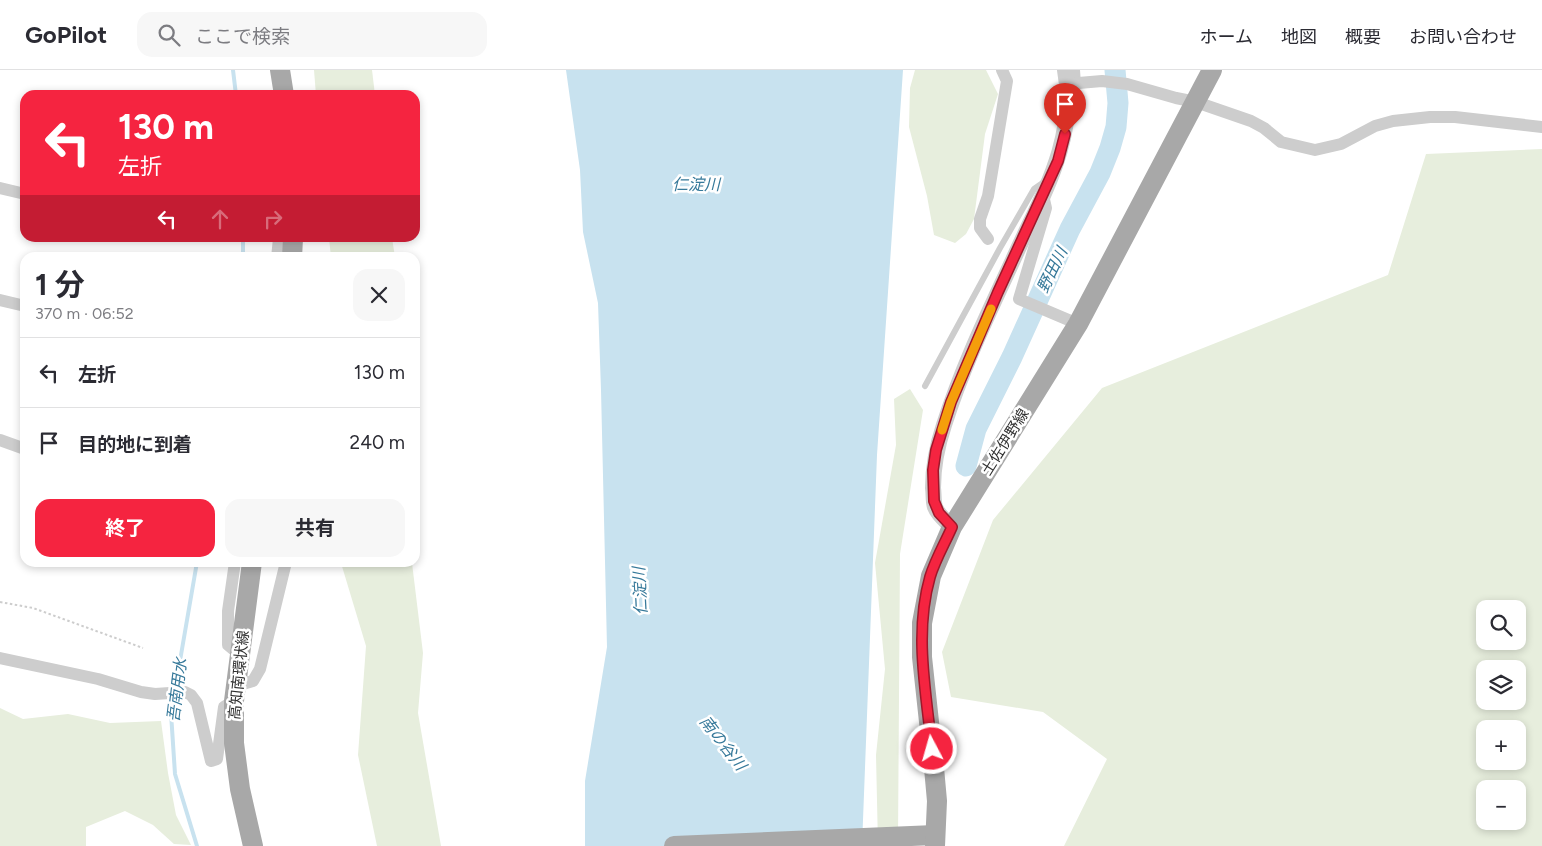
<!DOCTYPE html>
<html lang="ja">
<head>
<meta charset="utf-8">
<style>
  :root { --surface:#fff; --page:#f7f7f7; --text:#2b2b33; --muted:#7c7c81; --line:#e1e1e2; --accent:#f52440 }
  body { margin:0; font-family:Figtree,"Noto Sans JP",sans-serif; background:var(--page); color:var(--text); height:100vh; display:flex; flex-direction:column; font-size:19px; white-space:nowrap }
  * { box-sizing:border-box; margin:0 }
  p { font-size:16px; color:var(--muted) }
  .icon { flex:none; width:28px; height:28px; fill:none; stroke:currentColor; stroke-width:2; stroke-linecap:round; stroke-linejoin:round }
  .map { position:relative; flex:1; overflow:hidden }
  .sheet { position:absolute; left:20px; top:182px; width:400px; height:315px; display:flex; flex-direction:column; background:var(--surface); border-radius:15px; box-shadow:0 2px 8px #0003 }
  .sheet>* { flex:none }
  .guide { position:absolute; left:20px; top:20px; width:400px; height:152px; border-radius:15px; box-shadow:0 2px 8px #0003; background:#f52440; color:#fff; overflow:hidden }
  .tools { position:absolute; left:1476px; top:530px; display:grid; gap:10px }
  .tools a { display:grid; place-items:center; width:50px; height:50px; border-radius:10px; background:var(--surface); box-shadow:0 2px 8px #0003; font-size:25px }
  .pin { position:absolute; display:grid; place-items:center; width:42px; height:42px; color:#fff; margin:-51px -21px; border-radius:50% 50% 50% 0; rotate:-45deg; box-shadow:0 0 5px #0007 }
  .pin .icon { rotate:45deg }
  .me { position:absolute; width:55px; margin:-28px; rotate:354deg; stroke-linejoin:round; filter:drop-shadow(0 0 4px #0008) }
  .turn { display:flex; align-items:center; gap:18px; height:105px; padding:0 15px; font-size:22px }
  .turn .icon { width:65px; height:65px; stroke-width:2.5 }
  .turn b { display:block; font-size:35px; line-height:42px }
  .lanes { display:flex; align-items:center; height:48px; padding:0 15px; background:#0003; justify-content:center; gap:25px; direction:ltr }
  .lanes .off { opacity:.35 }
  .round { display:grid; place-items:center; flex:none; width:52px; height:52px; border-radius:15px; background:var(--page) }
  .overview { display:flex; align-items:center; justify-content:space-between; height:85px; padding:0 15px }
  h1 { font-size:30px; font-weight:700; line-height:38px }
  .action { display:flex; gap:10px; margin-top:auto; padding:10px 15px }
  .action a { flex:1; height:58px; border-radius:15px; background:var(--accent); color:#fff; font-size:20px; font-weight:700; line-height:58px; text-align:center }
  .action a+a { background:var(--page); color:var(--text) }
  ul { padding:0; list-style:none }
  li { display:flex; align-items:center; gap:15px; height:70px; padding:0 15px; border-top:1px solid var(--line) }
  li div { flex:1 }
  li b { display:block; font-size:19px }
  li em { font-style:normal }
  header { display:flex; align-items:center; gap:30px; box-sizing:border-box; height:70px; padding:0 25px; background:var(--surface); border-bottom:1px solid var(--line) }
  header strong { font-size:24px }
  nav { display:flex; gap:28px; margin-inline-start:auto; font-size:18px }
  .search { width:350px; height:45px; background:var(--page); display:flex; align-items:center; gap:12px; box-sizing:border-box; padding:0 18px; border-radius:15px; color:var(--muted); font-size:19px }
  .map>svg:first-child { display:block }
</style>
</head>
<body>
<header>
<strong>GoPilot</strong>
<div class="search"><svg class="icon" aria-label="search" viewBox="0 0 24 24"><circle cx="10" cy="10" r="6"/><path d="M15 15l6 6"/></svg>ここで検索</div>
<nav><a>ホーム</a><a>地図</a><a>概要</a><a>お問い合わせ</a></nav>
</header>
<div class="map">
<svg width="1542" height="776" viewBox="0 0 1542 776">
  <rect width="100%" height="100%" fill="#fff"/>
  <!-- green -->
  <g fill="#e7eedd" fill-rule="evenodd">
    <polygon points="314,0 372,0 375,25 316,25"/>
    <polygon points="915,0 986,0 998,24 985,64 974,149 966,164 955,173 934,165 927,126 909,57 910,18"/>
    <path d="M1542,79V776H1064L1107,689L1043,642L951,627L942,582L993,450L1102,318L1388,205L1426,84ZM1485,539H1518V571H1485ZM1485,599H1518V631H1485ZM1485,659H1518V691H1485ZM1485,719H1518V751H1485Z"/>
    <polygon points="329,168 392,168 395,187 331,187"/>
    <polygon points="910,319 923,340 900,484 898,770 878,776 876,685 885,599 875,493 896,375 894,329"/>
    <polygon points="341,493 412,493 423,583 418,643 441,776 377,776 358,685 366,576"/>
    <polygon points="0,638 23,649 68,644 110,653 161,651 168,703 176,745 191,775 174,774 153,755 125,741 86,757 86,776 0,776"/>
  </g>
  <!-- water -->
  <polygon fill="#c8e2ef" points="566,0 903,0 877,385 862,776 585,776 585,711 607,577 601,320 598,233 583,162 580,100"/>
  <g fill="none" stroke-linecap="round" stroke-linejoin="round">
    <!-- stream -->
    <g stroke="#c8e2ef" stroke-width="4">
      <polyline points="233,0 236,25"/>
      <polyline points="243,168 243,188"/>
      <polyline points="197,776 175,704 171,643 197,492"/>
    </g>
    <!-- river -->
    <polyline stroke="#c8e2ef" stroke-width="21" points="966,396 976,359 1012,287 1070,159 1100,103 1110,78 1116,57 1118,33 1115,0"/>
    <!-- path -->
    <polyline stroke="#cdcdcd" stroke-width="2" stroke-dasharray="2.5 2.5" stroke-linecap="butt" points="0,532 33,538 143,578"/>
    <!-- service -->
    <polyline stroke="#cdcdcd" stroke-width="6" points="925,316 1000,178 1034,119 1044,112"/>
    <!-- minor -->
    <g stroke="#cdcdcd" stroke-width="12">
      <polyline points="1074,0 1075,14"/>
      <polyline points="1067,14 1102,11 1127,14 1176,28 1196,32 1251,51 1264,58 1281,72 1315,80 1341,74 1375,56 1393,51 1430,47 1455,47 1542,57"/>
      <polyline points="0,118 25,124"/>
      <polyline points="1043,125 1046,138 1019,229 1078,254"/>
      <polyline points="988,169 980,158 980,149 988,126 1007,11 1002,0"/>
      <polyline points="277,188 279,168"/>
      <polyline points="0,230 25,236"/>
      <polyline points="0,370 25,379"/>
      <polyline points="235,492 228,541 228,575 240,585"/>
      <polyline points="0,588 98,609 141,622 155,624 185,622 191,625 197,633 211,691 217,689 224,637 234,631"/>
      <polyline points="236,616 253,611 260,599 286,492"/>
    </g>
    <!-- tertiary -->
    <path stroke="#cdcdcd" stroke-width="16" d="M952,457C946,451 938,445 935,437C933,431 934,424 933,418C933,395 937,376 944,355C962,298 988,244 1013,190C1040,129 1078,70 1065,0"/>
    <!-- primary -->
    <g stroke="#a8a8a8" stroke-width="20">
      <polyline points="280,0 284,25"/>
      <polyline points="292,188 293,168"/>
      <polyline points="252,492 234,631 234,673 240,719 253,776"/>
      <polyline points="674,776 935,765"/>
      <polyline points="935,776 937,731 934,698 922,587 922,553 931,506 952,457 1078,254 1212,0"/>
    </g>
  </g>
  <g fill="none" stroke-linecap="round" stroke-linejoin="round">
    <!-- route casing -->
    <g stroke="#9f172a" stroke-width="12">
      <path id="route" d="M932,679C926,622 914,563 930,507C935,490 945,473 952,457L939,443L934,431L933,400L936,380L951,332L998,222L1058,91L1065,64"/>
    </g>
    <!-- route -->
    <use href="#route" stroke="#f52440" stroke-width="9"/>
    <!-- slow -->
    <polyline stroke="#f59e0b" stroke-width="9" points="942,360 951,332 991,239"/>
  </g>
  <g text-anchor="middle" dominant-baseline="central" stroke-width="5" stroke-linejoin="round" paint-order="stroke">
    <!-- street labels -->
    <g font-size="15" fill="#303030" stroke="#fff">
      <text transform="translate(1005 372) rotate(-58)">土佐伊野線</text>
      <text transform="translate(239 605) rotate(-84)">高知南環状線</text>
    </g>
    <!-- water labels -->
    <g font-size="16" font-style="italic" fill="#36799a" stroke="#fff">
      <text x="696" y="114">仁淀川</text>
      <text transform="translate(1052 200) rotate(-64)">野田川</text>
      <text transform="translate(640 521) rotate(-93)">仁淀川</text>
      <text transform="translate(177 620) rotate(-83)">吾南用水</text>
      <text transform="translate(723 673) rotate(52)">南の谷川</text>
    </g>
  </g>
</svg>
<div class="tools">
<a><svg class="icon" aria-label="search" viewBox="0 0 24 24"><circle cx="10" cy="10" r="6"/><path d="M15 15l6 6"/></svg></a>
<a><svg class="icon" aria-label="layers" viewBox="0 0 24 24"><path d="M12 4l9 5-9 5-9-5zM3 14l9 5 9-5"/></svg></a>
<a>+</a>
<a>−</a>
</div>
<div class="pin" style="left:1065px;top:64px;background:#d93025"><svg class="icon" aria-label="arrive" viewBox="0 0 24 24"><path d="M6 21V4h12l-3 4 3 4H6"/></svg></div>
<svg class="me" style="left:932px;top:679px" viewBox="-20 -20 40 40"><circle r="17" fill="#f52440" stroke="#fff" stroke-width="3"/><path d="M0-11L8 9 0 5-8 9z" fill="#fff"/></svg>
<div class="guide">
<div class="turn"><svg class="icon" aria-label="left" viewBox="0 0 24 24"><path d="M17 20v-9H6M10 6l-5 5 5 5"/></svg><div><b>130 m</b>左折</div></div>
<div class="lanes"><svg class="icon" aria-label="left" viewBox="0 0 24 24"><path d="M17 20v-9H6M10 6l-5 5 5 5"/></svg><svg class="icon off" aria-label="ahead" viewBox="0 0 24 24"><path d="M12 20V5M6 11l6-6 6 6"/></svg><svg class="icon off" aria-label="right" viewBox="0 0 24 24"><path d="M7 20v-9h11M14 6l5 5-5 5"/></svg></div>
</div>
<section class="sheet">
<div class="overview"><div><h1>1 分</h1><p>370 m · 06:52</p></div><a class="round"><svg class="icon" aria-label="close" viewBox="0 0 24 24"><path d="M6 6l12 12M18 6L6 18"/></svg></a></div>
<ul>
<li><svg class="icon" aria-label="left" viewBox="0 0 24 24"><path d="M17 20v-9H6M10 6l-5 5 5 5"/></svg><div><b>左折</b></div><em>130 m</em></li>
<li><svg class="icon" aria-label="arrive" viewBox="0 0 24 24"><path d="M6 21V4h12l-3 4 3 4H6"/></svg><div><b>目的地に到着</b></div><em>240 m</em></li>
</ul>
<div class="action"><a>終了</a><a>共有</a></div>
</section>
</div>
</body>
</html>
